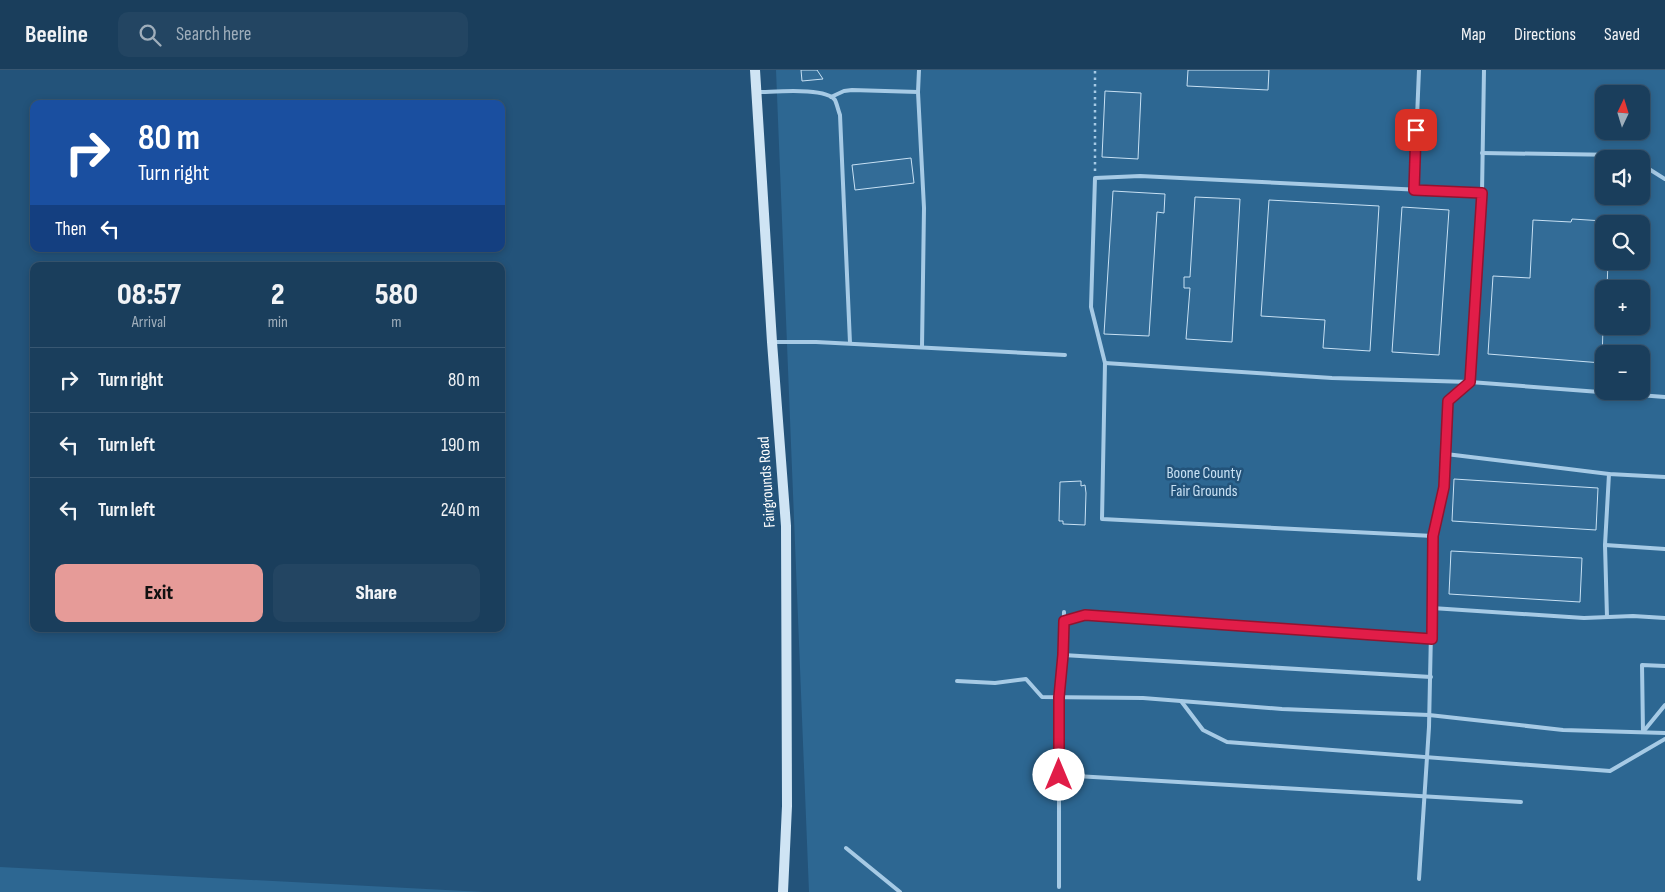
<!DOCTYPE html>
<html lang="en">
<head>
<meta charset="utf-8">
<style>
  :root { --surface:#1a3e5c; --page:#234562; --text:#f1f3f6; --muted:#9faebb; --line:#385772; --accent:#e69b98 }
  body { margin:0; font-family:"Sofia Sans Condensed",sans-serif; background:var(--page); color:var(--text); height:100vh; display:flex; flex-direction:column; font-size:19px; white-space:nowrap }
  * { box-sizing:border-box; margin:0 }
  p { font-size:16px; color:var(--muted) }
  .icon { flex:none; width:28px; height:28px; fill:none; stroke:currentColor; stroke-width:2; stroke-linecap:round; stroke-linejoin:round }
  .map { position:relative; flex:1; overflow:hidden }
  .drawer { position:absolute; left:30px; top:192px; width:475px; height:370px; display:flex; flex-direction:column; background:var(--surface); border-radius:10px; box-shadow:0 2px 8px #0003,0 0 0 1px var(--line) }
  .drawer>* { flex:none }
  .hud { position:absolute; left:30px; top:30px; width:475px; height:152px; border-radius:10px; box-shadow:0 2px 8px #0003,0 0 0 1px var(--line); background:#1a4fa0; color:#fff; overflow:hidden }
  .needle { width:32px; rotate:4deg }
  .buttons { position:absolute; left:1595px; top:15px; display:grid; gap:10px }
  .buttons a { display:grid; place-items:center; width:55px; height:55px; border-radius:10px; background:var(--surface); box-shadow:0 2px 8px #0003,0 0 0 1px var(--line); font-size:25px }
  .pin { position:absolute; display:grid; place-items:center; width:42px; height:42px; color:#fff; margin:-21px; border-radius:10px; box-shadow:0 2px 8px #0006 }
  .me { position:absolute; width:55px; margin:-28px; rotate:0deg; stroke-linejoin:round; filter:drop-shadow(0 0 4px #0008) }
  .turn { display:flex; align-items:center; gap:18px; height:105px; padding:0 25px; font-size:22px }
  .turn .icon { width:65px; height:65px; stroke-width:2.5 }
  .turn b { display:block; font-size:35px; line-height:42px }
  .then { display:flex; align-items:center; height:48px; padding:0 25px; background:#0003; gap:10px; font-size:19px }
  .eta { display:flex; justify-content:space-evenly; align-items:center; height:85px; text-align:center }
  .eta b { font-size:30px; font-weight:800; line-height:35px }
  .action { display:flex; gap:10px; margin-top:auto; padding:10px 25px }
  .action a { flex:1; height:58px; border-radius:10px; background:var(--accent); color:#111; font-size:20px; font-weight:800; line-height:58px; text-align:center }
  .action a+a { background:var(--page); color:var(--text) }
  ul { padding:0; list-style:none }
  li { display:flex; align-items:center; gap:15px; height:65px; padding:0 25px; border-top:1px solid var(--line) }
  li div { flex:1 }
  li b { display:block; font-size:19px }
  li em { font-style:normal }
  header { display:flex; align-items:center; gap:30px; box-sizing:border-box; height:70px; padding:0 25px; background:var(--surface); border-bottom:1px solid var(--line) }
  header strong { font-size:24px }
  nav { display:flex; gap:28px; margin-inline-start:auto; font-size:18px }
  .search { width:350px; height:45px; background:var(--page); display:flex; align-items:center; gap:12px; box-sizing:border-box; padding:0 18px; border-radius:10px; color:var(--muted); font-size:19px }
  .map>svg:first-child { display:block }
</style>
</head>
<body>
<header>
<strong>Beeline</strong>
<div class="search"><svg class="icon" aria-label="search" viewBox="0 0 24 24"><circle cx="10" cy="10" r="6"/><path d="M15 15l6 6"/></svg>Search here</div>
<nav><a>Map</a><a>Directions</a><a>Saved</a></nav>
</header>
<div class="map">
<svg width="1665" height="822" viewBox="0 0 1665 822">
  <rect width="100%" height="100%" fill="#23537a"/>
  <!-- green -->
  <g fill="#2d6792" fill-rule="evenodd">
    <path d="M776,0H1665V822H809ZM1604,24H1641V61H1604ZM1604,89H1641V126H1604ZM1604,154H1641V191H1604ZM1604,219H1641V256H1604ZM1604,284H1641V321H1604Z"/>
    <polygon points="0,797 484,822 0,822"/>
  </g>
  <!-- building -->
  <g fill="#336c97" stroke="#c8e1f4">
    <polygon points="801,0 817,0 823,9 802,11"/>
    <polygon points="1188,0 1269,0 1268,20 1187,16"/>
    <polygon points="1105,21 1141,23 1138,89 1102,87"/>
    <polygon points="911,88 914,113 855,120 852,95"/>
    <polygon points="1113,121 1165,124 1164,143 1157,142 1149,266 1104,264"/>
    <polygon points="1195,127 1240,129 1232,272 1186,269 1190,218 1184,218 1184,207 1190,207"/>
    <polygon points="1269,130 1379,136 1370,281 1323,278 1325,250 1261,246"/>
    <polygon points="1402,137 1449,140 1439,285 1392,282"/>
    <polygon points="1572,149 1604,151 1604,191 1608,191 1607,219 1604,219 1602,293 1488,284 1493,206 1530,208 1533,150 1571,152"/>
    <polygon points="1454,409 1598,418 1596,460 1452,451"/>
    <polygon points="1081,411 1081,416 1085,415 1086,423 1085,455 1063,454 1063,451 1059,451 1060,412"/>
    <polygon points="1451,481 1582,488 1580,532 1449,524"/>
  </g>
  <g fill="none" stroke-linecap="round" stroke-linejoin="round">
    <!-- path -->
    <polyline stroke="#a6cae5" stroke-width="2.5" stroke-dasharray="2.5 4" stroke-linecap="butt" points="1095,101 1095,0"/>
    <!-- lane -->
    <g stroke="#a6cae5" stroke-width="4">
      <path d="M759,22C774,22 826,17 835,30C837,34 838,40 840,45L850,273"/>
      <polyline points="918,22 919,0"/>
      <polyline points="831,27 844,21 852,20 918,22 924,138 922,277"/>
      <polyline points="1482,83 1621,85 1634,89"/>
      <polyline points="1641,94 1665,109"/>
      <polyline points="1414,119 1419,0"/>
      <polyline points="774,272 816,272 1065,285"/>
      <polyline points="1105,293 1332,308 1470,312 1665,327"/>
      <polyline points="1446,384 1609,404 1665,407"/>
      <polyline points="1433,466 1102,449 1105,293 1091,237 1095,108 1140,106 1482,123"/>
      <polyline points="1605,475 1665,479"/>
      <polyline points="1432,538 1584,548 1633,546 1665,548"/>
      <polyline points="1607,547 1605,475 1609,404"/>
      <polyline points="1064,551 1085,545 1432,569"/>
      <polyline points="1063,585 1431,607"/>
      <polyline points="957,611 995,613 1026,609 1042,627 1143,628 1282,639 1429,645 1563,660 1665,663"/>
      <polyline points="1181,631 1203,660 1227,672 1610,701 1665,669"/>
      <polyline points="1643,662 1642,595 1665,596"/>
      <polyline points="1643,662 1665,635"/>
      <polyline points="1059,705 1521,732"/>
      <polyline points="846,778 900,822"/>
      <polyline points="1419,809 1429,657 1433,466 1444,417 1448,331 1470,312 1482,123 1484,0"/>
      <polyline points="1059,817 1059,627 1063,585 1064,542"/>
    </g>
    <!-- secondary -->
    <polyline stroke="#cfe4f4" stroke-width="10" points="755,0 772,272 786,456 787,736 783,822"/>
  </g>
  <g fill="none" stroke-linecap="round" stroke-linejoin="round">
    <!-- route casing -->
    <g stroke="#92132f" stroke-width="12">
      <polyline id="route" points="1059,705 1059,627 1063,585 1064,551 1085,545 1432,569 1433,466 1444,417 1448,331 1470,312 1482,123 1414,120 1416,60"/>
    </g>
    <!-- route -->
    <use href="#route" stroke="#e11d48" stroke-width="9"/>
  </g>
  <g text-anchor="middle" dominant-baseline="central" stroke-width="5" stroke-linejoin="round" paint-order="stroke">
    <!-- park labels -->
    <g font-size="16" fill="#c8e1f4" stroke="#23537a">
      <text x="1204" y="403">Boone County<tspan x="1204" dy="18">Fair Grounds</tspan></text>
    </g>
    <!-- street labels -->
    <g font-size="16" fill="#fff" stroke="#23537a">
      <text transform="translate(767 412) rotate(-94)">Fairgrounds Road</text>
    </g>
  </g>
</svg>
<div class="buttons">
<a><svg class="needle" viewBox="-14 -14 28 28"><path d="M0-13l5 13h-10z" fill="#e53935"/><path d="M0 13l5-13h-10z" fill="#9faebb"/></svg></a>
<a><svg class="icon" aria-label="sound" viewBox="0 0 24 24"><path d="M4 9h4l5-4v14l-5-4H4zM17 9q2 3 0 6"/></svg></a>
<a><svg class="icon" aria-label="search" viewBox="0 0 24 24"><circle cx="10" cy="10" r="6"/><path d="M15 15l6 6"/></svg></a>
<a>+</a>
<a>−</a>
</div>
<div class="pin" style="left:1416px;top:60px;background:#d93025"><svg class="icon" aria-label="arrive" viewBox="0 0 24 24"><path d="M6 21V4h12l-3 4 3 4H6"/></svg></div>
<svg class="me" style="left:1059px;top:705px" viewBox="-20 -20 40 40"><circle r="19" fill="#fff"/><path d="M0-13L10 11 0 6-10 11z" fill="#e11d48"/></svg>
<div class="hud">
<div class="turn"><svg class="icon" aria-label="right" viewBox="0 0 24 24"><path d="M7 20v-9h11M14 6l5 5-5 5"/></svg><div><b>80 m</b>Turn right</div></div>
<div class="then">Then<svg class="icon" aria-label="left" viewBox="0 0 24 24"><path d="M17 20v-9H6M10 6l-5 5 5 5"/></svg></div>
</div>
<section class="drawer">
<div class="eta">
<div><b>08:57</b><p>Arrival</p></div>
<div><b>2</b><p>min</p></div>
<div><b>580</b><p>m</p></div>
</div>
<ul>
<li><svg class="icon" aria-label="right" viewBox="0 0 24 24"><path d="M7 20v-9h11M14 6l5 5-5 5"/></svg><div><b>Turn right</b></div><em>80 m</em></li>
<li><svg class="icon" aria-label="left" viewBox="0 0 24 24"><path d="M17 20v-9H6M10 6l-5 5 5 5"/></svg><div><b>Turn left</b></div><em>190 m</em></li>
<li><svg class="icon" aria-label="left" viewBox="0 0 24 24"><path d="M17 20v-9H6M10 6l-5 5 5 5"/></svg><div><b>Turn left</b></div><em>240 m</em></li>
</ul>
<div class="action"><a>Exit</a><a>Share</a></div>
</section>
</div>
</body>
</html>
